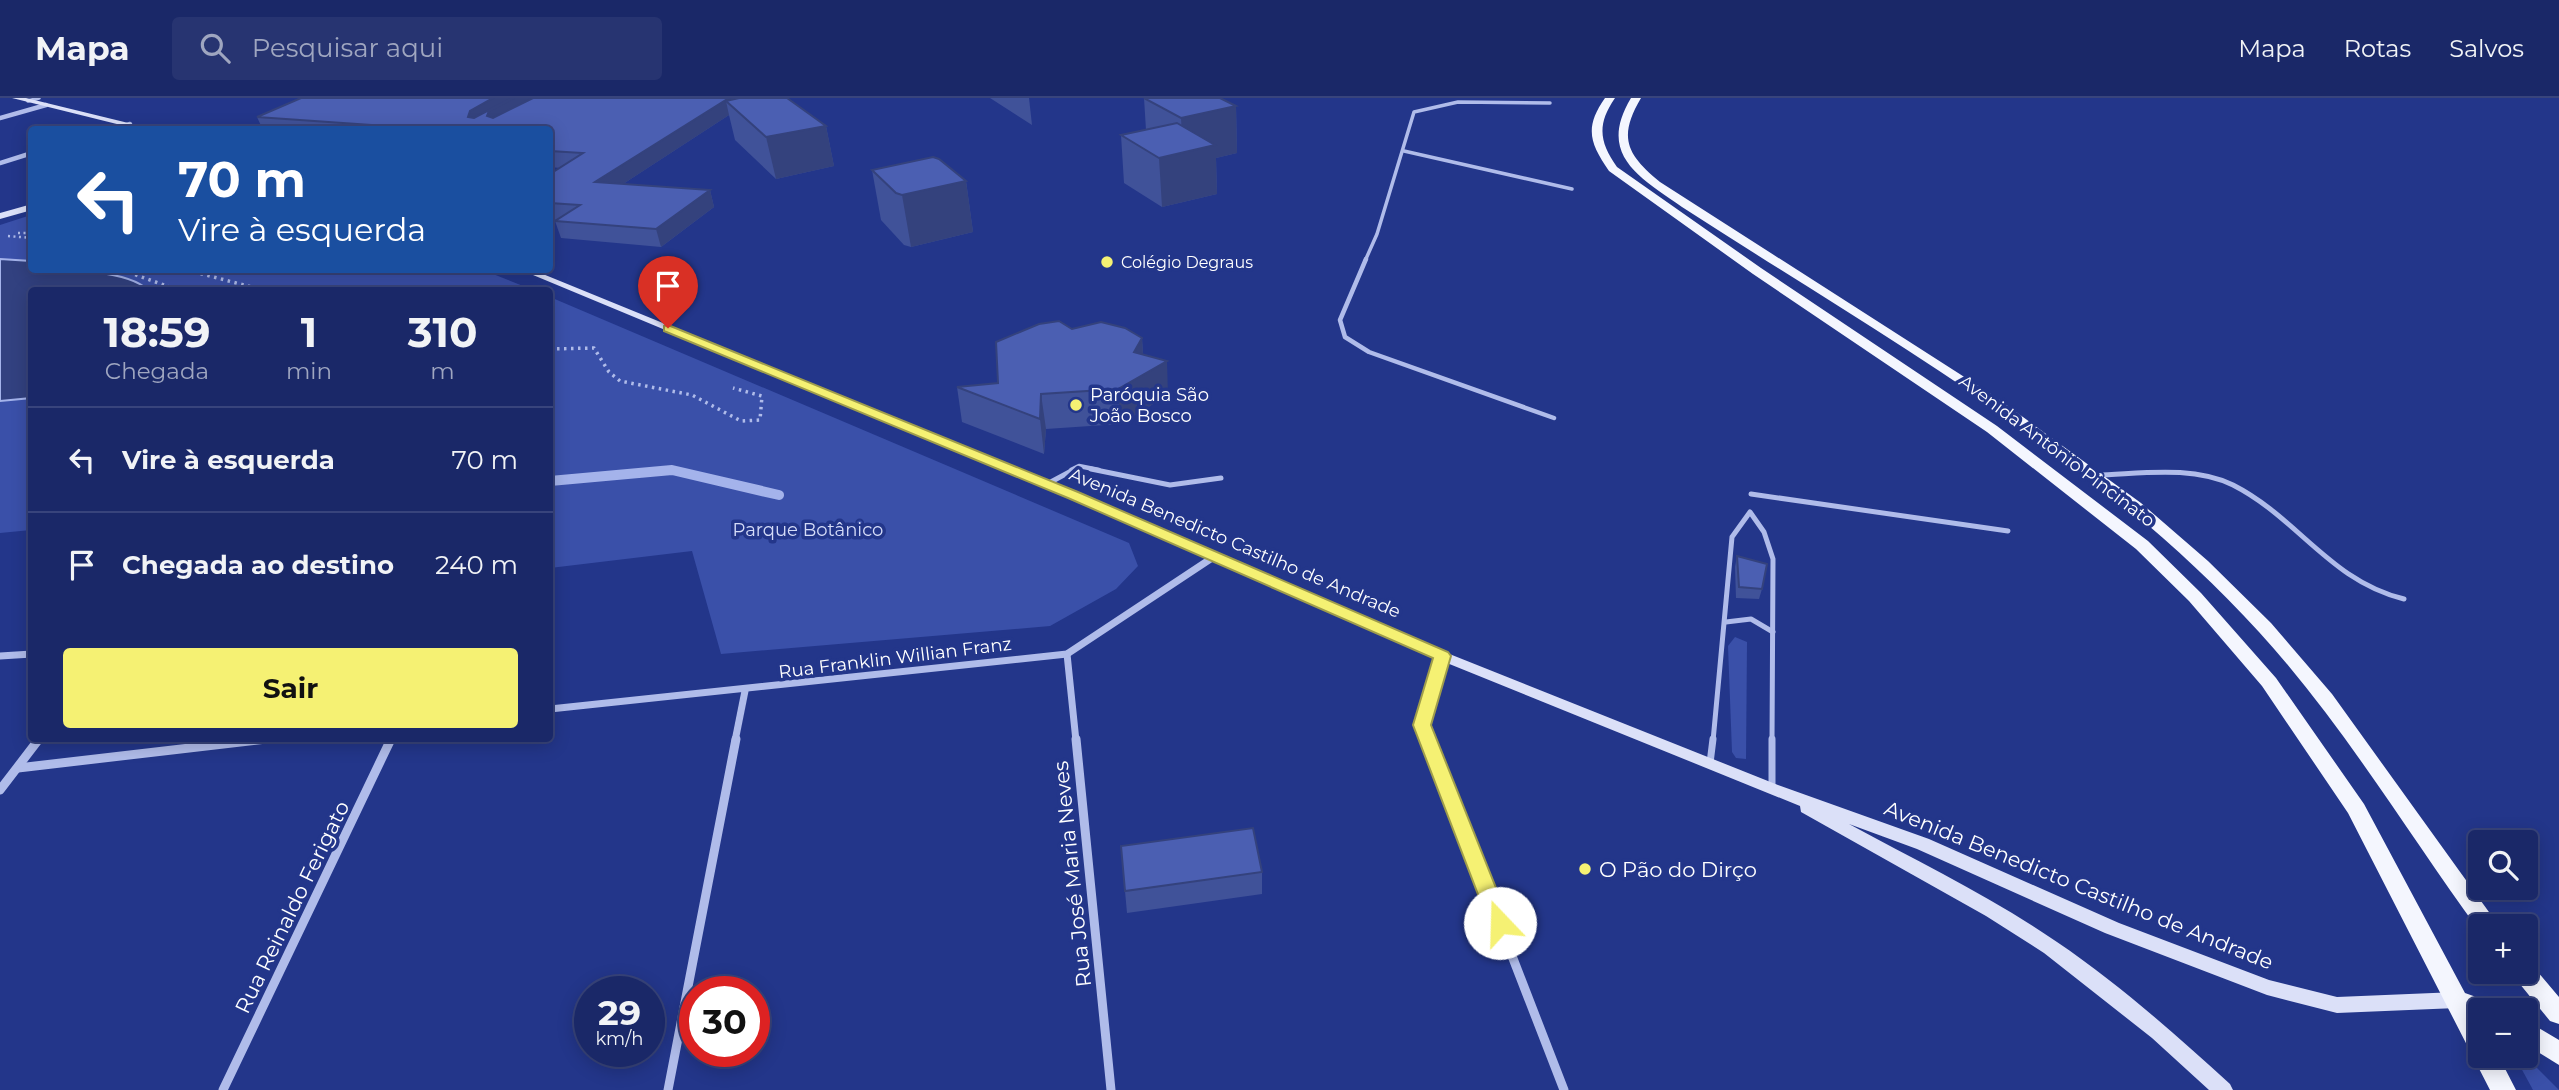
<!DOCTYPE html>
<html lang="pt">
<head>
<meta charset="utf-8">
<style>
  :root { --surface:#1a2868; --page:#273471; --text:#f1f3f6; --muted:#9fa6c0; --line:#38447c; --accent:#f5f173 }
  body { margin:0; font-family:Montserrat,sans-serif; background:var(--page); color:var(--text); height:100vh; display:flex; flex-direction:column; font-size:26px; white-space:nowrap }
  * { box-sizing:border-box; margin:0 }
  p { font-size:23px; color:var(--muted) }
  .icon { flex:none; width:38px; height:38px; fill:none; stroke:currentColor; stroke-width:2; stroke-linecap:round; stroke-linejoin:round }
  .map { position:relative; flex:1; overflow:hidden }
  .panel { position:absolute; left:28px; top:189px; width:525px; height:455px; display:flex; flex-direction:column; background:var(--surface); border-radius:7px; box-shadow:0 4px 18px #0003,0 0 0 2px var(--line) }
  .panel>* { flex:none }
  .guide { position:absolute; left:28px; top:28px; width:525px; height:147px; border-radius:7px; box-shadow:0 4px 18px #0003,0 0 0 2px var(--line); background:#1a4fa0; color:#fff; overflow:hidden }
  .buttons { position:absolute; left:2468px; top:732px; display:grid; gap:14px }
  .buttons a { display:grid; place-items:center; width:70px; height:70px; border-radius:7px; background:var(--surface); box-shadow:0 4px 18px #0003,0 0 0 2px var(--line); font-size:35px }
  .speed { position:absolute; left:574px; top:878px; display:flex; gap:14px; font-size:35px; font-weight:700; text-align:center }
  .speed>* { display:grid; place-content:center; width:91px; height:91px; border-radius:50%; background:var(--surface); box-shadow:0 4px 18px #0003,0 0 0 2px var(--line); line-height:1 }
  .speed small { font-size:18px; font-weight:400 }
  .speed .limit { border:10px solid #d22; background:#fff; color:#111 }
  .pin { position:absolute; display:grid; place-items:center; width:60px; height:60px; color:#fff; margin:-72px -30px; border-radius:50% 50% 50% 0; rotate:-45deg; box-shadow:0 0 7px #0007 }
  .pin .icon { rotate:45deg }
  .me { position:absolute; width:77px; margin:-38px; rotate:339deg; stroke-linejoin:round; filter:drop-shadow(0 0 5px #0008) }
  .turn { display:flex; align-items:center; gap:24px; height:147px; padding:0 35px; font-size:32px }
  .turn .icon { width:91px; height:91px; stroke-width:2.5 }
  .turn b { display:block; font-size:49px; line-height:60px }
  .eta { display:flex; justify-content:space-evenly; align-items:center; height:119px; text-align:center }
  .eta b { font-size:42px; font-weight:700; line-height:49px }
  .action { display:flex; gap:14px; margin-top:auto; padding:14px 35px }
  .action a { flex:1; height:80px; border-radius:7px; background:var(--accent); color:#111; font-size:28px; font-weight:700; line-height:80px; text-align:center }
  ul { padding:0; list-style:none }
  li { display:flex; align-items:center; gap:21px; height:105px; padding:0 35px; border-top:2px solid var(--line) }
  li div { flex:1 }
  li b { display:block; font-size:26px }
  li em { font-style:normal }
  header { display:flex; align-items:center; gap:42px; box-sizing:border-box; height:98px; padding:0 35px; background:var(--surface); border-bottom:2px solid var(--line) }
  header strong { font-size:33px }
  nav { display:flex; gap:38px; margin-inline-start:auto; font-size:24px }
  .search { width:490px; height:63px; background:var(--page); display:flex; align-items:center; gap:18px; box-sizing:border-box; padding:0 24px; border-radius:7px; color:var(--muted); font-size:26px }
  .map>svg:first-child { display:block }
</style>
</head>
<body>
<header>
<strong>Mapa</strong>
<div class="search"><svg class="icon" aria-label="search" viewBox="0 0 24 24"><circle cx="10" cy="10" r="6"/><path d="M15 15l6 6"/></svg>Pesquisar aqui</div>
<nav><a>Mapa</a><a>Rotas</a><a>Salvos</a></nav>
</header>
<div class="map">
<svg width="2559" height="992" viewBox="0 0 2559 992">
  <rect width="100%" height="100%" fill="#23368a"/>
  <!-- green -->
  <g fill="#3a50a9">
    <polygon points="31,117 32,172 483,172 533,192 32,192 31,432 0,435 0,127"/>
    <polygon points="550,199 1129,445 1138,468 1116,491 1050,528 721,556 692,453 550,470"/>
    <polygon points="1735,539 1747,544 1746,661 1736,660 1732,654 1728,548"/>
    <polygon points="2514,957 2524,957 2559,992 2533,992"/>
  </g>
  <!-- water -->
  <path fill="#324180" stroke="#a4b3eb" stroke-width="2" d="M0,161L31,163L32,172C62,172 127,171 148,192H32L31,300L0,303Z"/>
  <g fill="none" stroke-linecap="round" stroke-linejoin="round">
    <!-- stream-far1 -->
    <polyline stroke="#a4b3eb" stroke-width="8" points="669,372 673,372"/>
    <!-- stream -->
    <polyline stroke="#a4b3eb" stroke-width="10" points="550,383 672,372 779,397"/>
    <!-- path-far1 -->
    <g stroke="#b0bcea" stroke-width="2.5" stroke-dasharray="2 3.5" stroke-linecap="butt">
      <polyline points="18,135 32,135"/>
      <polyline points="8,138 32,140"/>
    </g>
    <!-- path -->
    <g stroke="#b0bcea" stroke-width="3.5" stroke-dasharray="2.5 4.5" stroke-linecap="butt">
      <polyline points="122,172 178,192"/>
      <polyline points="187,172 263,192"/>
      <polyline points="550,251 594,250 609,274 620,283 692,297 741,323 760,322 762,298 733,290"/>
    </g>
    <!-- lane-far3 -->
    <g stroke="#b0bcea" stroke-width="3.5">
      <polyline points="28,3 39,0"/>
      <polyline points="1404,53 1572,91"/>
      <polyline points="1365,163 1377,136 1414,14 1458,4 1550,5"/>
    </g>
    <!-- lane-far2 -->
    <g stroke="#b0bcea" stroke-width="4.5">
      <polyline points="1366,161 1340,222 1345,239 1369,254 1554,320"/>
      <polyline points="1071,372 1079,368 1099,372"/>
    </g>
    <!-- lane-far1 -->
    <g stroke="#b0bcea" stroke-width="5">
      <polyline points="1091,371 1170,387 1221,380"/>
      <path d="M2096,377C2140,376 2191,367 2233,387C2298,420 2330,483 2404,501"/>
      <polyline points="1047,386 1075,371"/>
      <polyline points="1751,396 2008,433"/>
      <polyline points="1726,524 1751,521 1773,534"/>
      <polyline points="1713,643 1732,439 1750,414 1764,434 1773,461 1772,643"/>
    </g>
    <!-- lane -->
    <g stroke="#b0bcea" stroke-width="7">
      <polyline points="1710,665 1713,641"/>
      <polyline points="1772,689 1772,641"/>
    </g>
    <!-- street-far2 -->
    <g stroke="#b0bcea" stroke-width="4.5">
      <polyline points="0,20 46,7"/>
      <polyline points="112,32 130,26"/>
      <polyline points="0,65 32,55"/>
    </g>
    <!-- street-far1 -->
    <g stroke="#b0bcea" stroke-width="7">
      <polyline points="1067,556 1076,643"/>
      <polyline points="0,558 32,556"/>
      <polyline points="550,611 1067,556 1215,458"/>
      <polyline points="38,643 40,640"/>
      <polyline points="250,643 276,640"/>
      <polyline points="391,643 392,640"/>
      <polyline points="735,643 745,593"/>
      <polyline points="1428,643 1422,627 1442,558"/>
    </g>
    <!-- street -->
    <g stroke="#b0bcea" stroke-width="9">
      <polyline points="1076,641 1111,992"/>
      <polyline points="1428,641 1564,992"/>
      <polyline points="18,670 266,641"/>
      <polyline points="0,692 39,641"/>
      <polyline points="223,992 391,641"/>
      <polyline points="668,992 736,641"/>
    </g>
    <!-- secondary -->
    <g fill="#dbe0f8" fill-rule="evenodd">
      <polygon points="12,0 26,0 157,32 141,32"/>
      <polygon points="32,106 32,112 0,121 0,115"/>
      <path d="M521,172H533L1077,394L1447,555L1778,687L1929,741L2119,825L2269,882L2337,899L2457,894L2464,896L2467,902L2464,908L2457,910L2337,915L2267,897L2105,835L1917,751L1849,726C1919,764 1992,799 2057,844C2119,886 2175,936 2230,986L2233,992H2209L2152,940L2044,855L1986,818L1801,714L1800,708L1437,561L1069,400Z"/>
    </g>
    <!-- primary -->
    <g fill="#f4f6fe" fill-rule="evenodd">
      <path d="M1605,0H1615C1597,26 1599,44 1617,69L1761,170L1997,328L2148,443L2201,495L2276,580L2364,706L2465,895L2493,905L2496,912H2480V957H2498L2516,992H2490L2348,715L2262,588L2189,503L2136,451L1987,334L1753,176L1609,73C1590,45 1584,30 1605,0Z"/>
      <path d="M1631,0H1641C1618,39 1626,56 1660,84L1994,298L2141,405L2208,463L2271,525L2332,596L2499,828H2480V834C2407,734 2343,626 2259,534C2098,357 1881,238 1682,109C1639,79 1597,57 1631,0Z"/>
      <polygon points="2525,864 2531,866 2559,899 2559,926 2550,923 2515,880 2511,873 2525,873"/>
      <polygon points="2525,922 2559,942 2559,967 2525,946"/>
    </g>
  </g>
  <!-- wall -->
  <g fill="#405299">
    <polygon points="787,0 826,28 834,68 776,81 735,42 729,17 623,86 710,92 714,109 661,149 561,140 555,123 557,122 550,121 550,76 560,70 550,69 550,32 263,32 257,19"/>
    <polygon points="990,0 1029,0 1032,27"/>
    <polygon points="1144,0 1236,8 1237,55 1216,60 1217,96 1162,109 1124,85 1121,37 1146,32"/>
    <polygon points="872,72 966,83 973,134 911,149 904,147 881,122"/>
    <polygon points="1142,240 1143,257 1168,297 1120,326 1046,331 1044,356 962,324 957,289 998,285"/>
    <polygon points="1737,458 1762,491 1759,501 1736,500 1735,469"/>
    <polygon points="1262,774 1262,796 1127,815 1125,793"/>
  </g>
  <!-- shaded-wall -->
  <g fill="#34427d">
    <polygon points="493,0 548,0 475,28 468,19 470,13"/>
    <polygon points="729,0 756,0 726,3 729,17 600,101 595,84"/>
    <polygon points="1236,8 1237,55 1216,60 1217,96 1162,109 1159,60 1183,54 1181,20"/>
    <polygon points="826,28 834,68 776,81 766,39"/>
    <polygon points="966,83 973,134 911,149 902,97"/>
    <polygon points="710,92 714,109 661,149 656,131"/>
    <polygon points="1142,240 1144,273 1167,263 1168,297 1120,326 1118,291 1134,254"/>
    <polygon points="1041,296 1046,331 1044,356 1040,321"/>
  </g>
  <!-- building -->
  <g fill="#4b5fb2" stroke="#34427d" stroke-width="2">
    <polygon points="301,0 493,0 470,13 468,19 474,20 512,0 514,0 489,13 487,18 493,20 533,0 729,0 595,84 710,92 656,131 555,123 580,107 550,105 550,76 583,55 550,53 550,32 443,32 257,19"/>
    <polygon points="739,0 787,0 826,28 766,39 726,3"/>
    <polygon points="1144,0 1220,0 1236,8 1181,20"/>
    <polygon points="1177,25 1215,47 1159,60 1121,37"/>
    <polygon points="933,59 939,61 966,83 902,97 896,95 872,72"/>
    <polygon points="1059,223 1072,231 1101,224 1125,230 1142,240 1134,254 1167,263 1118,291 1041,296 1040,321 957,289 998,285 996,244 1039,226"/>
    <polygon points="1737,458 1767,466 1762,491 1739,489"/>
    <polygon points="1253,730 1262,774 1125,793 1121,748"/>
  </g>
  <!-- route -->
  <polygon fill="#f5f173" stroke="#9f9d4b" stroke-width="2" points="668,227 1078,394 1448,554 1451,558 1431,627 1510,825 1507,831 1492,831 1489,825 1413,627 1433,560 1068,400 664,233 664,228"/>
  <!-- markers -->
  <g fill="#f5f173" stroke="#23368a" stroke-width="2.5">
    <circle cx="1107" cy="164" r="7"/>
    <circle cx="1076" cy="307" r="7"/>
    <circle cx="1585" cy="771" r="7"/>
  </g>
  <g text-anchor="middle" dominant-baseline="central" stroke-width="7" stroke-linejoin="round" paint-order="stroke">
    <!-- far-poi labels -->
    <g font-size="16" fill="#fff" stroke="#23368a" text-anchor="start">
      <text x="1121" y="164">Colégio Degraus</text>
    </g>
    <!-- poi labels -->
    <g font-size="18" fill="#fff" stroke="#23368a" text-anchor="start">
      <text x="1090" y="297">Paróquia São<tspan x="1090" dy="21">João Bosco</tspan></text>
    </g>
    <!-- street labels -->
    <g font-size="18" fill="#fff" stroke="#23368a">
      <text transform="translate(2057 353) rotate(37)">Avenida Antônio Pincinato</text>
      <text transform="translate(1235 445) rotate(23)">Avenida Benedicto Castilho de Andrade</text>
      <text transform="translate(895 560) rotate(-7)">Rua Franklin Willian Franz</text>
    </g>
    <!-- park labels -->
    <g font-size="18" fill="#d5dcf8" stroke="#23368a">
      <text x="808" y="432">Parque Botânico</text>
    </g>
    <!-- near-poi labels -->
    <g font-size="21" fill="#fff" stroke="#23368a" text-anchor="start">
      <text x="1599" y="771">O Pão do Dirço</text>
    </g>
    <!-- near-street labels -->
    <g font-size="21" fill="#fff" stroke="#23368a">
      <text transform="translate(1072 776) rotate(-96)">Rua José Maria Neves</text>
      <text transform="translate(2079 787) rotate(22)">Avenida Benedicto Castilho de Andrade</text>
      <text transform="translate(292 809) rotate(-64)">Rua Reinaldo Ferigato</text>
    </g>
  </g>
</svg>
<div class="buttons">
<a><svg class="icon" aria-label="search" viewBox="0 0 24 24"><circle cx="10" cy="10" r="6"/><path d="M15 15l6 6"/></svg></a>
<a>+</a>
<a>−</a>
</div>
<div class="speed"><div>29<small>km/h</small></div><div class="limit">30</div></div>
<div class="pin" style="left:668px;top:230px;background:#d93025"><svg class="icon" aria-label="arrive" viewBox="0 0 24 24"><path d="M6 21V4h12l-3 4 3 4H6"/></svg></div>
<svg class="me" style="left:1500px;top:825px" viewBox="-20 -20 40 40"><circle r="19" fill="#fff"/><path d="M0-13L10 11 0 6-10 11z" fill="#f5f173"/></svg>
<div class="guide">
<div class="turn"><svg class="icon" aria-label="left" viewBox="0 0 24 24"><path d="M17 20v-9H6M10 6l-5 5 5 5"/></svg><div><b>70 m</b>Vire à esquerda</div></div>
</div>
<section class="panel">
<div class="eta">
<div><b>18:59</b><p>Chegada</p></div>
<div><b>1</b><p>min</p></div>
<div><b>310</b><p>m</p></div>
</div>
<ul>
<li><svg class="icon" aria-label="left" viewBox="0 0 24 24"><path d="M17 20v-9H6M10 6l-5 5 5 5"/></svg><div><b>Vire à esquerda</b></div><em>70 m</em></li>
<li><svg class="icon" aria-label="arrive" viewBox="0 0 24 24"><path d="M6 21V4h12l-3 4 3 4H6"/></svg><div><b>Chegada ao destino</b></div><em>240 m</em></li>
</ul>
<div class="action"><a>Sair</a></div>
</section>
</div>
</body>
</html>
